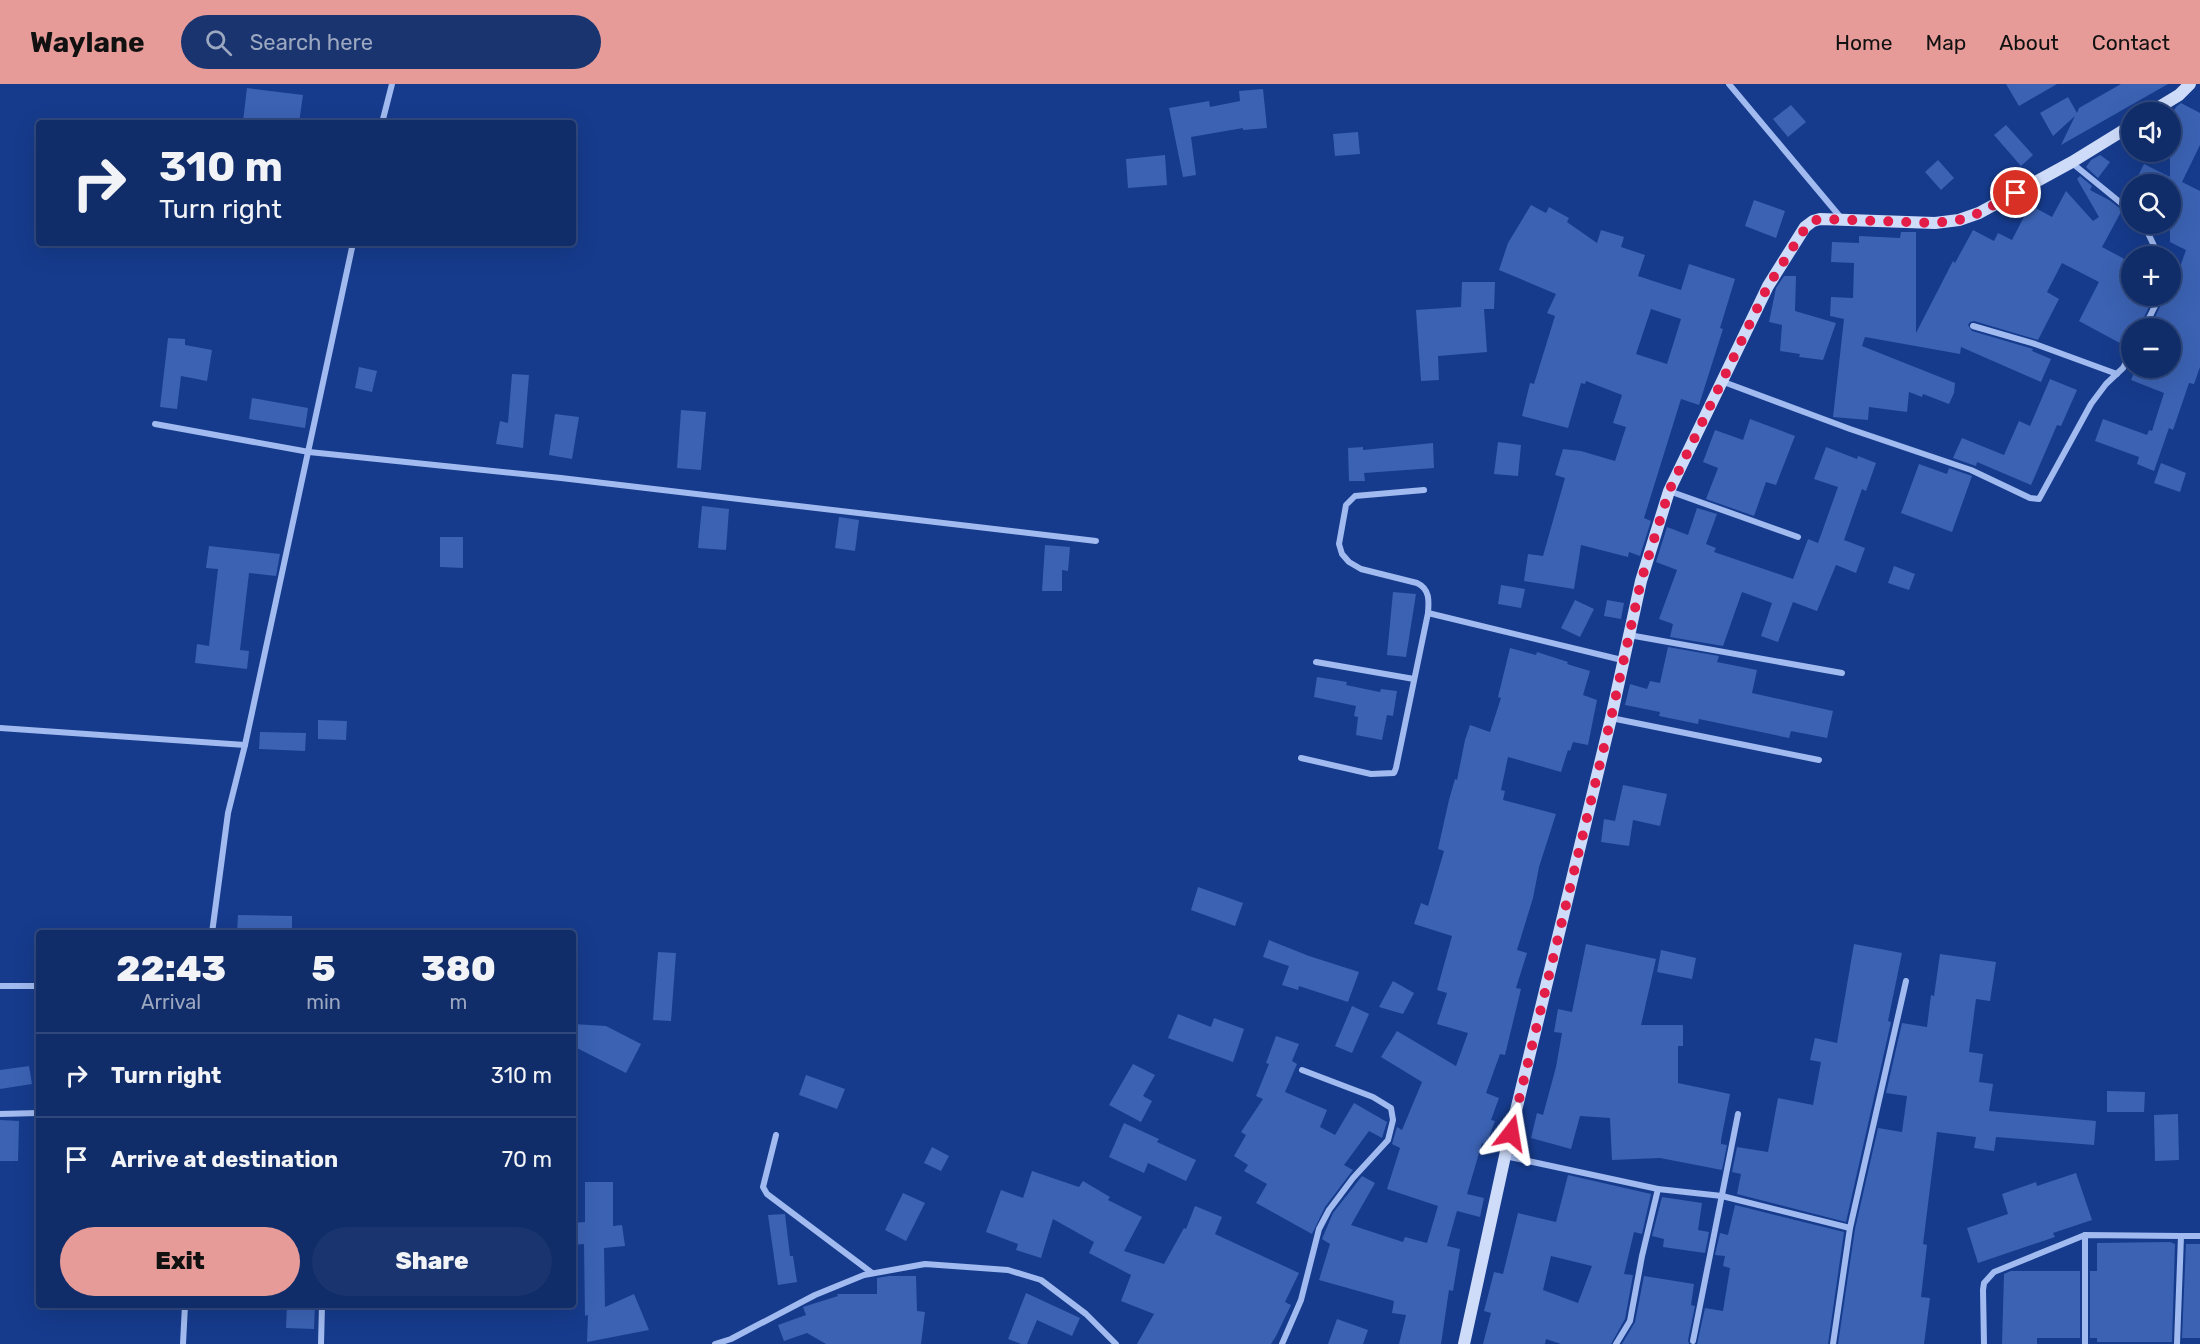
<!DOCTYPE html>
<html lang="en">
<head>
<meta charset="utf-8">
<style>
  :root { --surface:#102c69; --page:#19346f; --text:#f1f3f6; --muted:#9ca7c0; --line:#30487d; --accent:#e69b98 }
  body { margin:0; font-family:Rubik,sans-serif; background:var(--page); color:var(--text); height:100vh; display:flex; flex-direction:column; font-size:22px; white-space:nowrap }
  * { box-sizing:border-box; margin:0 }
  p { font-size:20px; color:var(--muted) }
  .icon { flex:none; width:33px; height:33px; fill:none; stroke:currentColor; stroke-width:2; stroke-linecap:round; stroke-linejoin:round }
  .map { position:relative; flex:1; overflow:hidden }
  .panel { position:absolute; left:36px; top:846px; width:540px; height:378px; display:flex; flex-direction:column; background:var(--surface); border-radius:6px; box-shadow:0 6px 24px #0002,0 0 0 2px var(--line) }
  .panel>* { flex:none }
  .top-card { position:absolute; left:36px; top:36px; width:540px; height:126px; border-radius:6px; box-shadow:0 6px 24px #0002,0 0 0 2px var(--line); background:#102c69; color:var(--text); overflow:hidden }
  .fabs { position:absolute; left:2121px; top:18px; display:grid; gap:12px }
  .fabs a { display:grid; place-items:center; width:60px; height:60px; border-radius:50%; background:var(--surface); box-shadow:0 6px 24px #0002,0 0 0 2px var(--line); font-size:30px }
  .pin { position:absolute; display:grid; place-items:center; width:51px; height:51px; color:#fff; margin:-26px; border:3px solid #fff; border-radius:50%; box-shadow:0 2px 6px #0007 }
  .me { position:absolute; width:66px; margin:-33px; rotate:14deg; stroke-linejoin:round; filter:drop-shadow(0 0 4px #0008) }
  .turn { display:flex; align-items:center; gap:21px; height:126px; padding:0 24px; font-size:27px }
  .turn .icon { width:78px; height:78px; stroke-width:2.5 }
  .turn b { display:block; font-size:42px; line-height:51px }
  .eta { display:flex; justify-content:space-evenly; align-items:center; height:102px; text-align:center }
  .eta b { font-size:36px; font-weight:800; line-height:42px }
  .button { display:flex; gap:12px; margin-top:auto; padding:12px 24px }
  .button a { flex:1; height:69px; border-radius:36px; background:var(--accent); color:#111; font-size:24px; font-weight:800; line-height:69px; text-align:center }
  .button a+a { background:var(--page); color:var(--text) }
  ul { padding:0; list-style:none }
  li { display:flex; align-items:center; gap:18px; height:84px; padding:0 24px; border-top:2px solid var(--line) }
  li div { flex:1 }
  li b { display:block; font-size:22px }
  li em { font-style:normal }
  header { display:flex; align-items:center; gap:36px; box-sizing:border-box; height:84px; padding:0 30px; background:var(--accent); color:#111 }
  header strong { font-size:28px }
  nav { display:flex; gap:33px; margin-inline-start:auto; font-size:21px }
  .search { width:420px; height:54px; background:var(--page); display:flex; align-items:center; gap:15px; box-sizing:border-box; padding:0 21px; border-radius:33px; color:var(--muted); font-size:22px }
  .map>svg:first-child { display:block }
</style>
</head>
<body>
<header>
<strong>Waylane</strong>
<div class="search"><svg class="icon" aria-label="search" viewBox="0 0 24 24"><circle cx="10" cy="10" r="6"/><path d="M15 15l6 6"/></svg>Search here</div>
<nav><a>Home</a><a>Map</a><a>About</a><a>Contact</a></nav>
</header>
<div class="map">
<svg width="2200" height="1260" viewBox="0 0 2200 1260">
  <rect width="100%" height="100%" fill="#163b8c"/>
  <!-- building -->
  <g fill="#3b62b3" fill-rule="evenodd">
    <polygon points="2006,0 2057,0 2019,22"/>
    <polygon points="2121,0 2168,0 2061,61 2075,32 2053,52 2040,29 2068,13 2077,29 2079,24"/>
    <polygon points="247,4 303,11 299,39 243,37"/>
    <polygon points="1263,5 1267,44 1243,46 1243,44 1191,53 1196,91 1183,93 1169,24 1209,17 1210,23 1240,17 1239,7"/>
    <polygon points="2181,19 2200,29 2200,61 2182,98 2200,107 2200,283 2194,300 2189,299 2173,346 2169,344 2154,387 2137,380 2139,373 2095,357 2103,335 2147,351 2149,346 2152,347 2164,309 2131,296 2136,284 2170,284 2170,244 2150,244 2165,212 2170,212 2186,166 2170,158 2170,100 2134,100 2144,80 2170,93 2170,34 2176,23"/>
    <polygon points="1791,21 1806,38 1788,53 1773,35"/>
    <polygon points="2006,41 2033,71 2021,82 1994,51"/>
    <polygon points="1358,48 1360,70 1335,72 1333,50"/>
    <polygon points="1165,71 1167,101 1128,104 1126,75"/>
    <polygon points="2100,71 2110,78 2098,94 2086,83 2091,76"/>
    <polygon points="1938,76 1954,94 1941,106 1925,88"/>
    <polygon points="2080,92 2092,102 2090,106 2109,116 2122,126 2102,163 2132,179 2132,212 2154,212 2139,244 2132,244 2132,263 2129,264 2079,237 2099,198 2062,179 2047,208 2059,215 2038,256 1974,237 1970,238 1968,241 1972,247 2033,265 2032,267 2051,275 2041,298 1961,263 1960,270 1865,253 1862,262 1955,299 1954,309 1949,320 1923,310 1922,313 1909,308 1907,328 1869,323 1868,336 1833,333 1844,235 1830,232 1831,213 1853,214 1854,179 1831,178 1832,158 1859,159 1859,152 1900,154 1901,148 1916,148 1916,249 1953,177 1955,179 1973,146 1994,157 1998,149 2012,156 2030,121 2052,133 2066,107 2093,137 2099,133 2077,95"/>
    <polygon points="1754,116 1785,127 1776,154 1745,142"/>
    <path d="M1531,121L1546,129L1549,123L1569,134L1567,138L1597,159L1601,146L1624,153L1621,163L1645,171L1638,192L1681,206L1689,180L1735,195L1720,244L1723,245L1699,321L1681,315L1644,434L1651,437L1640,472L1629,468L1628,473L1581,461L1574,505L1524,497L1528,470L1543,472L1565,394L1555,391L1563,365L1581,367L1615,377L1626,343L1613,339L1622,311L1586,297L1585,300L1581,299L1568,344L1522,332L1530,299L1534,300L1555,232L1547,229L1556,210L1499,186L1508,159ZM1651,225L1681,235L1667,280L1636,270Z"/>
    <polygon points="1784,192 1796,192 1795,227 1836,239 1823,276 1799,273 1800,270 1780,267 1782,241 1769,238 1776,204"/>
    <polygon points="1462,198 1495,198 1494,225 1484,225 1487,268 1438,272 1439,296 1421,297 1416,226 1461,223"/>
    <polygon points="168,254 185,255 185,261 212,266 207,297 181,292 177,325 160,323"/>
    <polygon points="359,283 377,287 372,308 355,304"/>
    <polygon points="512,290 529,291 523,364 496,360 500,337 508,339"/>
    <polygon points="2050,295 2077,306 2061,342 2057,341 2031,401 1977,378 1976,382 1953,374 1962,354 2004,371 2019,337 2030,342"/>
    <polygon points="252,314 308,324 305,344 249,335"/>
    <polygon points="681,326 706,328 701,386 677,384"/>
    <polygon points="555,330 579,333 572,375 549,371"/>
    <polygon points="1750,335 1795,352 1776,401 1766,398 1754,432 1706,415 1718,384 1703,378 1715,346 1743,356"/>
    <polygon points="1498,358 1521,361 1518,392 1494,390"/>
    <polygon points="1433,359 1434,384 1364,389 1365,397 1349,397 1348,364 1363,363 1363,366"/>
    <polygon points="1826,363 1857,375 1858,372 1876,379 1866,407 1862,405 1844,456 1865,464 1856,489 1836,481 1817,527 1793,518 1778,558 1761,552 1772,519 1742,508 1723,562 1670,553 1673,540 1659,535 1677,486 1656,478 1667,443 1688,451 1697,424 1717,430 1706,460 1716,464 1714,468 1793,495 1808,455 1818,459 1838,403 1814,395"/>
    <polygon points="2161,379 2186,389 2180,408 2154,399"/>
    <polygon points="1919,380 1947,390 1949,384 1972,392 1952,448 1901,429"/>
    <polygon points="702,422 729,425 726,466 698,464"/>
    <polygon points="839,433 859,436 855,467 835,464"/>
    <polygon points="440,453 463,453 463,484 440,483"/>
    <polygon points="1045,461 1070,463 1068,487 1062,486 1062,507 1042,507"/>
    <polygon points="209,462 280,470 276,492 249,489 240,566 249,567 247,585 195,579 197,560 209,562 218,485 206,484"/>
    <polygon points="1894,482 1915,490 1909,506 1888,499"/>
    <polygon points="1501,501 1525,505 1521,524 1498,520"/>
    <polygon points="1393,508 1416,510 1406,573 1387,571"/>
    <polygon points="1575,516 1594,525 1580,553 1561,544"/>
    <polygon points="1607,516 1624,519 1621,535 1604,532"/>
    <polygon points="1668,563 1719,572 1717,578 1757,586 1752,609 1833,627 1827,654 1791,647 1789,654 1699,635 1698,640 1659,632 1660,628 1625,621 1630,600 1647,605 1650,597 1660,599"/>
    <polygon points="1510,564 1536,571 1537,568 1568,578 1567,580 1590,587 1583,611 1597,616 1588,661 1573,658 1570,667 1568,666 1561,688 1508,673 1501,706 1505,707 1503,716 1556,730 1539,783 1533,814 1517,866 1527,869 1516,904 1521,905 1505,971 1500,970 1486,1009 1499,1014 1491,1036 1495,1037 1486,1061 1482,1059 1467,1110 1484,1114 1480,1133 1457,1127 1447,1162 1460,1165 1453,1207 1449,1206 1441,1260 1399,1260 1406,1231 1392,1229 1394,1217 1319,1196 1330,1160 1322,1155 1333,1129 1362,1092 1375,1099 1351,1141 1403,1158 1405,1153 1427,1159 1438,1122 1387,1105 1400,1064 1392,1060 1397,1043 1402,1046 1422,998 1381,973 1397,947 1456,982 1468,949 1437,940 1447,909 1437,906 1452,852 1414,840 1421,819 1428,822 1444,767 1438,765 1449,716 1455,695 1457,696 1465,656 1470,641 1490,648 1501,614 1498,613"/>
    <polygon points="1317,593 1347,598 1346,601 1380,608 1381,605 1397,607 1393,632 1387,631 1382,656 1356,651 1358,633 1354,632 1356,622 1314,613"/>
    <polygon points="318,636 347,637 346,656 318,655"/>
    <polygon points="260,648 306,649 305,667 259,665"/>
    <polygon points="1623,701 1667,710 1660,742 1633,736 1629,762 1601,758 1604,735 1615,737"/>
    <polygon points="1198,803 1243,819 1235,842 1191,826"/>
    <polygon points="238,831 292,832 292,849 237,849"/>
    <polygon points="1269,856 1309,872 1359,888 1348,918 1299,902 1298,906 1282,901 1289,882 1263,873"/>
    <polygon points="1586,860 1656,875 1641,941 1683,941 1683,962 1678,962 1678,999 1730,1010 1721,1056 1721,1060 1727,1061 1722,1086 1660,1074 1612,1076 1610,1034 1580,1032 1571,1065 1531,1054 1537,1029 1543,1031 1556,983 1562,949 1554,948 1558,925 1572,928"/>
    <polygon points="1854,860 1902,869 1888,937 1891,938 1846,1138 1737,1110 1741,1090 1732,1088 1737,1063 1768,1068 1778,1014 1813,1021 1821,978 1810,976 1815,954 1837,959"/>
    <polygon points="1661,866 1696,874 1692,895 1657,888"/>
    <polygon points="658,868 676,869 671,937 653,936"/>
    <polygon points="1940,870 1996,878 1990,917 1976,915 1969,968 1983,970 1979,998 1993,1000 1989,1027 2096,1037 2094,1061 1996,1053 1994,1067 1974,1064 1976,1053 1937,1048 1923,1160 1927,1161 1921,1213 1930,1214 1924,1260 1838,1260 1855,1145 1878,1044 1902,1048 1907,1012 1886,1009 1902,939 1927,943 1931,911 1934,912"/>
    <polygon points="1393,897 1414,909 1403,930 1379,923"/>
    <polygon points="1352,922 1369,930 1352,969 1335,962"/>
    <polygon points="1178,930 1211,943 1214,934 1244,945 1233,978 1168,954"/>
    <polygon points="573,940 606,942 641,960 626,989 573,962"/>
    <polygon points="1276,952 1299,960 1292,977 1297,980 1285,1008 1327,1026 1320,1043 1335,1051 1354,1019 1387,1038 1382,1054 1369,1047 1344,1081 1353,1086 1325,1123 1312,1150 1256,1119 1267,1100 1244,1087 1248,1081 1234,1072 1246,1051 1241,1048 1263,1015 1256,1012 1269,980 1266,979"/>
    <polygon points="1133,980 1155,991 1143,1012 1152,1017 1141,1038 1109,1021"/>
    <polygon points="29,982 32,1000 0,1005 0,986"/>
    <polygon points="806,991 845,1005 837,1025 799,1011"/>
    <polygon points="2107,1007 2145,1008 2144,1028 2107,1028"/>
    <polygon points="2178,1030 2179,1076 2155,1077 2154,1031"/>
    <polygon points="0,1036 19,1037 18,1077 0,1077"/>
    <polygon points="1124,1039 1159,1055 1157,1058 1196,1076 1186,1097 1148,1079 1144,1089 1109,1073"/>
    <polygon points="932,1063 949,1072 941,1087 924,1079"/>
    <polygon points="1032,1087 1079,1103 1083,1097 1110,1113 1108,1116 1142,1133 1124,1167 1164,1180 1184,1144 1186,1145 1195,1122 1222,1133 1215,1150 1299,1189 1285,1218 1291,1221 1276,1252 1271,1260 1137,1260 1154,1230 1121,1217 1131,1191 1089,1169 1094,1158 1053,1135 1041,1174 1016,1166 1018,1160 986,1148 1001,1106 1023,1114"/>
    <polygon points="2076,1089 2092,1136 2053,1149 2055,1153 1978,1179 1967,1144 2008,1130 2002,1110 2036,1098 2037,1102"/>
    <path d="M1568,1091L1651,1110L1642,1150L1634,1148L1624,1190L1633,1191L1625,1235L1611,1260H1561L1546,1255L1545,1260H1483L1491,1229L1484,1227L1494,1188L1503,1190L1518,1129L1556,1138ZM1551,1172L1592,1182L1578,1219L1543,1206Z"/>
    <polygon points="585,1098 613,1098 613,1142 622,1141 625,1162 604,1164 605,1223 634,1210 649,1246 587,1258 588,1231 585,1232 584,1160 573,1161 573,1139 585,1138"/>
    <polygon points="903,1109 925,1119 906,1157 885,1146"/>
    <polygon points="1662,1113 1702,1119 1698,1146 1709,1148 1705,1169 1663,1163 1664,1155 1652,1152"/>
    <polygon points="1735,1121 1844,1148 1828,1260 1697,1260 1705,1224 1723,1227 1730,1184 1723,1182 1725,1172 1715,1171 1720,1149 1728,1151"/>
    <polygon points="785,1130 790,1172 793,1172 797,1198 778,1201 768,1131"/>
    <polygon points="2170,1158 2175,1160 2172,1258 2097,1258 2097,1254 2090,1254 2090,1187 2097,1187 2097,1159"/>
    <polygon points="2186,1160 2200,1160 2200,1254 2182,1254"/>
    <polygon points="2011,1187 2080,1187 2080,1254 2037,1254 2037,1260 2002,1260 2004,1190"/>
    <polygon points="889,1192 916,1192 917,1227 925,1228 921,1260 826,1260 807,1249 784,1257 778,1241 806,1231 803,1223 838,1212 837,1210 877,1210 877,1194"/>
    <polygon points="1644,1192 1694,1200 1691,1221 1695,1222 1688,1256 1689,1260 1622,1260 1635,1238"/>
    <polygon points="1026,1209 1080,1234 1072,1252 1037,1236 1027,1260 1021,1260 1008,1255"/>
    <polygon points="287,1221 315,1221 314,1245 286,1244"/>
    <polygon points="1337,1235 1368,1246 1363,1260 1328,1260"/>
  </g>
  <g fill="none" stroke-linecap="round" stroke-linejoin="round">
    <!-- street -->
    <g stroke="#a1baef" stroke-width="6">
      <polyline points="1729,0 1842,135"/>
      <polyline points="382,39 392,0"/>
      <polyline points="2072,79 2132,128"/>
      <polyline points="2141,140 2146,145 2159,172"/>
      <polyline points="1973,242 2035,260 2117,290"/>
      <polyline points="2144,244 2160,212"/>
      <polyline points="1721,297 1850,345 1971,386 2030,414 2039,415 2091,320 2106,300 2123,284 2132,268"/>
      <polyline points="155,340 309,368 561,394 1096,457"/>
      <polyline points="1669,407 1798,453"/>
      <polyline points="1428,529 1622,576"/>
      <polyline points="1629,551 1842,589"/>
      <polyline points="1316,578 1414,595"/>
      <polyline points="1611,634 1819,676"/>
      <polyline points="0,644 245,661"/>
      <path d="M1301,674L1371,690L1394,689L1396,684L1428,529C1429,517 1430,505 1417,499L1361,485L1349,478L1342,470L1339,460L1346,421L1355,412L1424,406"/>
      <polyline points="212,849 228,729 245,661 353,159"/>
      <polyline points="0,902 39,902"/>
      <polyline points="0,1030 39,1029"/>
      <polyline points="776,1051 763,1103 767,1110 872,1189"/>
      <polyline points="1505,1072 1658,1105 1722,1112 1850,1144"/>
      <polyline points="2181,1152 2200,1152"/>
      <polyline points="1693,1257 1738,1030"/>
      <polyline points="183,1260 185,1221"/>
      <polyline points="321,1260 322,1221"/>
      <polyline points="715,1260 731,1255 815,1211 864,1191 925,1180 1008,1186 1041,1196 1086,1230 1116,1260"/>
      <polyline points="1282,1260 1301,1216 1319,1145 1329,1126 1353,1094 1388,1056 1393,1036 1391,1024 1373,1013 1302,986"/>
      <polyline points="1616,1260 1630,1237 1642,1172 1658,1105"/>
      <polyline points="1833,1260 1850,1144 1906,897"/>
      <polyline points="1984,1260 1983,1206 1984,1199 1994,1188 2085,1151 2181,1152 2177,1260"/>
      <polyline points="2085,1260 2085,1151"/>
    </g>
    <!-- secondary -->
    <g stroke="#cedcfa" stroke-width="12">
      <polyline points="2151,28 2179,11 2190,0"/>
      <polyline points="1464,1260 1505,1072 1611,634 1641,497 1669,407 1768,202 1805,143 1813,137 1820,135 1935,139 1959,136 1979,129 2072,78 2132,41"/>
    </g>
  </g>
  <g fill="none" stroke-linecap="round" stroke-linejoin="round">
    <!-- route -->
    <polyline stroke="#e11d48" stroke-width="10" stroke-dasharray="0 18" points="1511,1049 1611,634 1641,497 1669,407 1768,202 1806,143 1813,137 1820,135 1935,139 1959,136 1979,129 2016,109"/>
  </g>
</svg>
<div class="fabs">
<a><svg class="icon" aria-label="sound" viewBox="0 0 24 24"><path d="M4 9h4l5-4v14l-5-4H4zM17 9q2 3 0 6"/></svg></a>
<a><svg class="icon" aria-label="search" viewBox="0 0 24 24"><circle cx="10" cy="10" r="6"/><path d="M15 15l6 6"/></svg></a>
<a>+</a>
<a>−</a>
</div>
<div class="pin" style="left:2016px;top:109px;background:#d93025"><svg class="icon" aria-label="arrive" viewBox="0 0 24 24"><path d="M6 21V4h12l-3 4 3 4H6"/></svg></div>
<svg class="me" style="left:1511px;top:1049px" viewBox="-20 -20 40 40"><path d="M0-17L14 15 0 8-14 15z" fill="#e11d48" stroke="#fff" stroke-width="4"/></svg>
<div class="top-card">
<div class="turn"><svg class="icon" aria-label="right" viewBox="0 0 24 24"><path d="M7 20v-9h11M14 6l5 5-5 5"/></svg><div><b>310 m</b>Turn right</div></div>
</div>
<section class="panel">
<div class="eta">
<div><b>22:43</b><p>Arrival</p></div>
<div><b>5</b><p>min</p></div>
<div><b>380</b><p>m</p></div>
</div>
<ul>
<li><svg class="icon" aria-label="right" viewBox="0 0 24 24"><path d="M7 20v-9h11M14 6l5 5-5 5"/></svg><div><b>Turn right</b></div><em>310 m</em></li>
<li><svg class="icon" aria-label="arrive" viewBox="0 0 24 24"><path d="M6 21V4h12l-3 4 3 4H6"/></svg><div><b>Arrive at destination</b></div><em>70 m</em></li>
</ul>
<div class="button"><a>Exit</a><a>Share</a></div>
</section>
</div>
</body>
</html>
